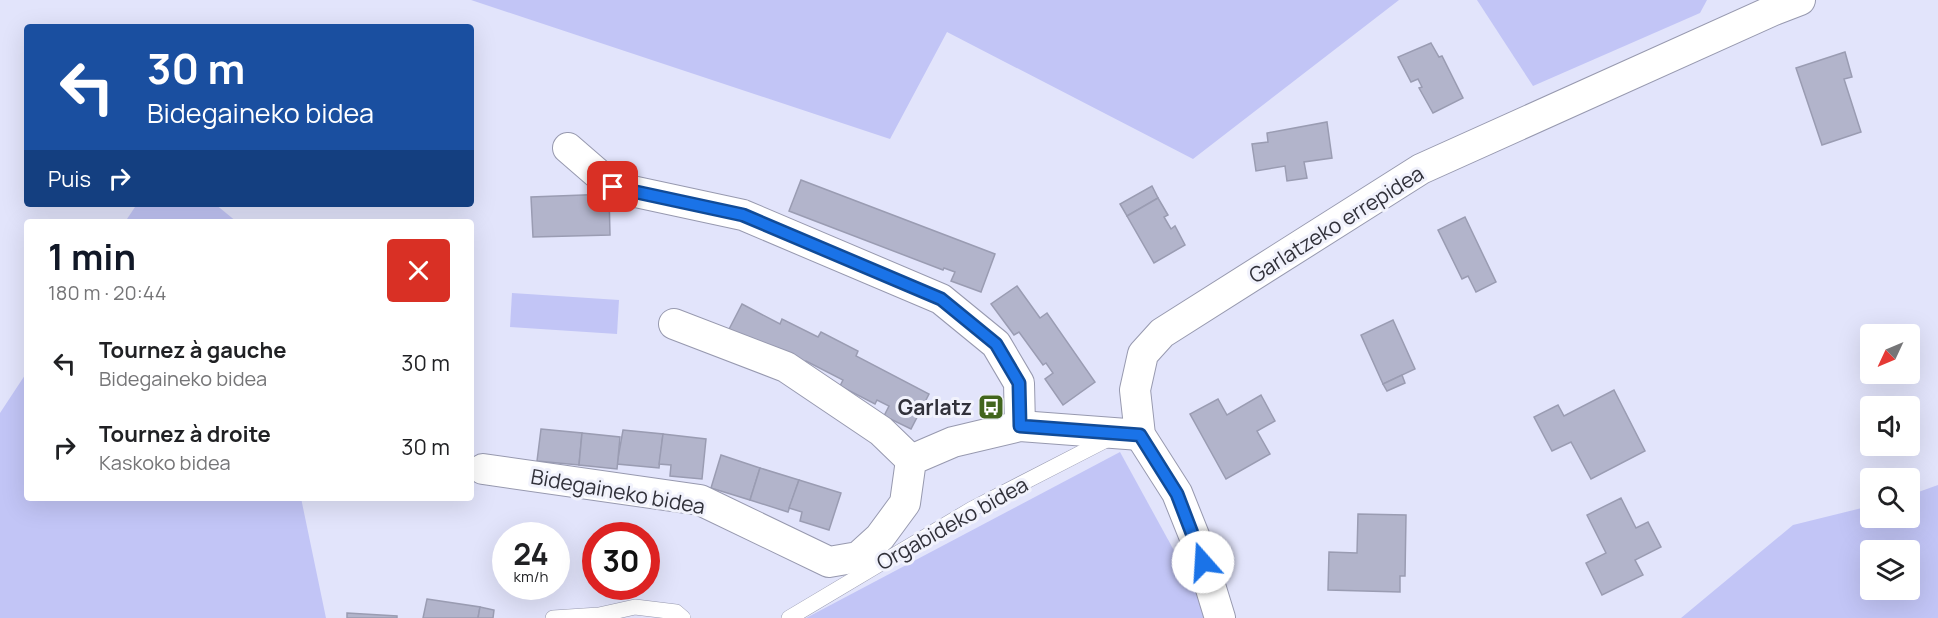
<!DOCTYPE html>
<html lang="fr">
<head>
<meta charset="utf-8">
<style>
  :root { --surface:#fff; --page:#f6f6f6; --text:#202124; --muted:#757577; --accent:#111827 }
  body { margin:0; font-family:Manrope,sans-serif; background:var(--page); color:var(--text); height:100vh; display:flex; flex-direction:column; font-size:22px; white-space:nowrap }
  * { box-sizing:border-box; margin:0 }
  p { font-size:20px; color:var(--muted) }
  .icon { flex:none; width:33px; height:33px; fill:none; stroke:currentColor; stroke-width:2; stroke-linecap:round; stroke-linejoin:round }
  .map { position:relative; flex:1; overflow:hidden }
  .side { position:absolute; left:24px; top:219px; width:450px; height:282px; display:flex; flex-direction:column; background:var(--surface); border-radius:6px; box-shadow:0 6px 24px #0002 }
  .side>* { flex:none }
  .banner { position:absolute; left:24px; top:24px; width:450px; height:183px; border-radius:6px; box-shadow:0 6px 24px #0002; background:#1a4fa0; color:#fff; overflow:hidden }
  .needle { width:39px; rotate:226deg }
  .controls { position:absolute; left:1860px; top:324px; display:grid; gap:12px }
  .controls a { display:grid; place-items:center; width:60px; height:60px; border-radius:6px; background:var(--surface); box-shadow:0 6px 24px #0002; font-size:30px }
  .speed { position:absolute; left:492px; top:522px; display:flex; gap:12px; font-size:30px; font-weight:700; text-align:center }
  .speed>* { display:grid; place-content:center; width:78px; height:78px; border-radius:50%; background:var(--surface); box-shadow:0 6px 24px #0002; line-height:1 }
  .speed small { font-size:15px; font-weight:400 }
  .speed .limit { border:9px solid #d22; background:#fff; color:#111 }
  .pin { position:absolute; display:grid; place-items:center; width:51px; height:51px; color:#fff; margin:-26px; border-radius:12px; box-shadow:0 3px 9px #0006 }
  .me { position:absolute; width:66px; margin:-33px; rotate:341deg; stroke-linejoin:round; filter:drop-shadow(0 0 4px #0008) }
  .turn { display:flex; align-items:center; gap:21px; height:126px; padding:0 24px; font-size:27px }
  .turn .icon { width:78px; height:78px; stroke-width:2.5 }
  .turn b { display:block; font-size:42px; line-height:51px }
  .then { display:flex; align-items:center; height:57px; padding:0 24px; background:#0003; gap:12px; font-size:22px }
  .round { display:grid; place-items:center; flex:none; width:63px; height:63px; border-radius:6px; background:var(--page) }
  .summary { display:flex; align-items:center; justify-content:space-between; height:102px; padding:0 24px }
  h1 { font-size:36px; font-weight:700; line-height:45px; color:var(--accent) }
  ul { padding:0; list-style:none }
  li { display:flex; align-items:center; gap:18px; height:84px; padding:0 24px }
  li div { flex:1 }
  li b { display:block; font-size:22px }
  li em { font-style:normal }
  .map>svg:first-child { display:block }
</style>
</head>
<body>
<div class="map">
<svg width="1938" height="618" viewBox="0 0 1938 618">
  <rect width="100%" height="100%" fill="#e2e4fb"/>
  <!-- green -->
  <g fill="#c2c5f6" fill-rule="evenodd">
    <polygon points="471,0 1399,0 1193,159 947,32 890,139"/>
    <polygon points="1477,0 1707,0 1700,13 1533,86"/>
    <polygon points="137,204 215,204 237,222 125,222"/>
    <polygon points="512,293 619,300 617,334 510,327"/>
    <polygon points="27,372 27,498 301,498 326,618 0,618 0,413"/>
    <polygon points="1120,452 1211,618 806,618"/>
    <path d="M1938,485V618H1681L1793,525L1870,506V518H1910V495ZM1870,550H1910V590H1870Z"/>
  </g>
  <!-- building -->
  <g fill="#b2b4cb" stroke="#9a9cb2" stroke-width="1.5">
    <polygon points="1431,43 1439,57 1442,56 1463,98 1433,113 1419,88 1422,87 1418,79 1411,82 1398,57"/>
    <polygon points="1845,52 1852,77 1844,79 1861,132 1822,145 1796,68"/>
    <polygon points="1327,122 1332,158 1304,162 1307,178 1287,181 1285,166 1256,171 1252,144 1268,142 1267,133"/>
    <polygon points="801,180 995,254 981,292 951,281 955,272 944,268 943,270 789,211"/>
    <polygon points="1152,186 1158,198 1127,216 1120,204"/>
    <polygon points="609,194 610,235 533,237 531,197"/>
    <polygon points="1158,198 1168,215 1164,217 1171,229 1175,226 1185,245 1154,263 1127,216"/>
    <polygon points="1465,217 1496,282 1476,292 1468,276 1462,279 1438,230"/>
    <polygon points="1017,286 1040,318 1047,313 1095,382 1063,405 1045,379 1053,373 1046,363 1043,365 1019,332 1014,335 991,304"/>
    <polygon points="742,304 780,324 782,319 818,337 821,332 858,351 856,356 929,394 911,429 884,416 889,406 877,400 875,404 840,386 843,380 806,361 803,367 726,335"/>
    <polygon points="1393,320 1415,369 1383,384 1361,335"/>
    <polygon points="1402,375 1405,383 1387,391 1383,384"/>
    <polygon points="1614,390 1645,451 1591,479 1571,442 1552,451 1534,417 1558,405 1564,416"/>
    <polygon points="1261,395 1275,421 1257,431 1270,454 1226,479 1190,414 1218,399 1227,415"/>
    <polygon points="541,429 582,433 579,465 537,461"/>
    <polygon points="623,430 663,434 659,468 617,464"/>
    <polygon points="582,433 620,437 617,469 579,465"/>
    <polygon points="663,434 706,439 702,479 670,476 671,465 659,464"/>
    <polygon points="721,455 760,468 750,500 711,488"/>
    <polygon points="760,468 799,480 788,512 750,500"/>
    <polygon points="799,480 841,493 829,530 800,521 802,512 789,508"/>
    <polygon points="1621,498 1636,528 1648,522 1661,547 1635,560 1643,575 1602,595 1586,563 1606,553 1587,515"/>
    <polygon points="1358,514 1406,515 1405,576 1400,576 1400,592 1328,590 1329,552 1357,553"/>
    <polygon points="427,599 480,607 478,618 423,618"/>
    <polygon points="480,607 494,610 493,618 478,618"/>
    <polygon points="347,613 397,616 397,618 347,618"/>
  </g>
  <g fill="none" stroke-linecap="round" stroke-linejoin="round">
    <!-- lane casing -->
    <g stroke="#9799af" stroke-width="16">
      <g id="lane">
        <polyline points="553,618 599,615 635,607 676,612 683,618"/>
        <polyline points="789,618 972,509 1110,438"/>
      </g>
    </g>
    <!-- street casing -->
    <g stroke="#9799af" stroke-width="32">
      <g id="street">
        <polyline points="568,148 613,187 743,215 941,299 996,344 1019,383 1020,426"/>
        <polyline points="674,324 786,367 881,431 911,460"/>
        <polyline points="483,469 700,500 829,562 858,557 880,537 905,503 911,460 953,442 1020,426 1140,435"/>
        <polyline points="1220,618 1197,543 1177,493 1140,435 1135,390 1143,354 1162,333 1421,169 1774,10 1800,0"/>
      </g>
    </g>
    <!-- lane -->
    <use href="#lane" stroke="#fff" stroke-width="15"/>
    <!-- street -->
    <use href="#street" stroke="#fff" stroke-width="30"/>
  </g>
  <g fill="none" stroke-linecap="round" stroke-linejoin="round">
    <!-- route casing -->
    <g stroke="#114b97" stroke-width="15">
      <polyline id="route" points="613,187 743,215 941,299 996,344 1019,383 1020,426 1140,435 1177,494 1203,562"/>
    </g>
    <!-- route -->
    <use href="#route" stroke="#1a73e8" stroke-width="10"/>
  </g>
  <!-- icons -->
  <defs>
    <g id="bus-square" transform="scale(1.35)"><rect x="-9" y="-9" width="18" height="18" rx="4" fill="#41651c" stroke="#f1f2fc"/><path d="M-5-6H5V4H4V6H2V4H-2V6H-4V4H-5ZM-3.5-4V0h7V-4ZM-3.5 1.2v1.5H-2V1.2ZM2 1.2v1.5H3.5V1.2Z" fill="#fff"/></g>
  </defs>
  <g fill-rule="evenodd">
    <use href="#bus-square" x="991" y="407"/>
  </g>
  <g text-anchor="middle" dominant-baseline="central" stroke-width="6" stroke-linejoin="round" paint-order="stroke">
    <!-- street labels -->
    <g font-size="21" fill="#31313a" stroke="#f1f2fc">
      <text transform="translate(1336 224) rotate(-32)">Garlatzeko errepidea</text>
      <text transform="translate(618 491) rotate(10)">Bidegaineko bidea</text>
      <text transform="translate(952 523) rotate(-29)">Orgabideko bidea</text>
    </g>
    <!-- poi labels -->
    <g font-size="21" font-weight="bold" fill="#31313a" stroke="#f1f2fc" text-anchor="end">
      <text x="972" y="407">Garlatz</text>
    </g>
  </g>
</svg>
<div class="controls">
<a><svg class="needle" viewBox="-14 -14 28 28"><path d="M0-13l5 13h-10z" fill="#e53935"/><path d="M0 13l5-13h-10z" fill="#757577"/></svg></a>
<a><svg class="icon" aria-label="sound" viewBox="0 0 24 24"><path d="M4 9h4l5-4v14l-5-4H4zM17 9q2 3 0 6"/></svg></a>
<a><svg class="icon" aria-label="search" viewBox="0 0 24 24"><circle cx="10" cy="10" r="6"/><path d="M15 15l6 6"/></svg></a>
<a><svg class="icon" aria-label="layers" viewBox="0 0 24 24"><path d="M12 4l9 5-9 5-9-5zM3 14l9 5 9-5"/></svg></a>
</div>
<div class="speed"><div>24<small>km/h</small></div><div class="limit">30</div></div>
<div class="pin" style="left:613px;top:187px;background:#d93025"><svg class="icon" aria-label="arrive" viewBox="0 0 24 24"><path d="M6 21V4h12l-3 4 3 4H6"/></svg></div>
<svg class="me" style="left:1203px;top:562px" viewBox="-20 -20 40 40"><circle r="19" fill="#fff"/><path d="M0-13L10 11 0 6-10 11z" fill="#1a73e8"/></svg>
<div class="banner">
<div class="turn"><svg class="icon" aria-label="left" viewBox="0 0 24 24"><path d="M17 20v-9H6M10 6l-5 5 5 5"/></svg><div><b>30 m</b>Bidegaineko bidea</div></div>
<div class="then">Puis<svg class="icon" aria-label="right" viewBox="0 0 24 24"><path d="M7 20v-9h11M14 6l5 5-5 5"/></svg></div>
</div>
<section class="side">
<div class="summary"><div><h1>1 min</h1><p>180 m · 20:44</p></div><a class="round" style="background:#d93025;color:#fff"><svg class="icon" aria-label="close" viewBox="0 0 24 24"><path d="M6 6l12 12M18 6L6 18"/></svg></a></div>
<ul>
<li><svg class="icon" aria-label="left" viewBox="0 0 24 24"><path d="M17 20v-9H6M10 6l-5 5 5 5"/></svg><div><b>Tournez à gauche</b><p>Bidegaineko bidea</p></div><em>30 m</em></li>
<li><svg class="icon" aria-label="right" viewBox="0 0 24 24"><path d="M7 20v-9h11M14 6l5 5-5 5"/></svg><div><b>Tournez à droite</b><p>Kaskoko bidea</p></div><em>30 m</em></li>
</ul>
</section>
</div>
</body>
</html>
